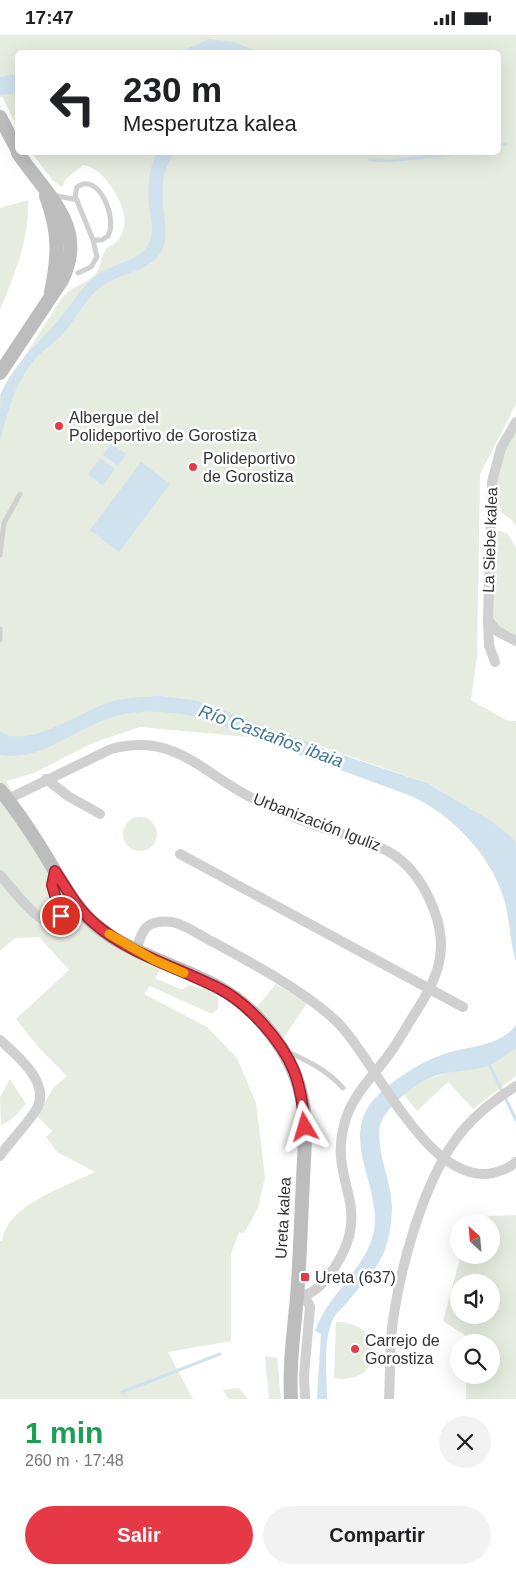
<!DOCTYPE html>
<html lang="es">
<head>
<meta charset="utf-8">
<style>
  :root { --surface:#fff; --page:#f2f2f2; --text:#202124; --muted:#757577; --accent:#e63946 }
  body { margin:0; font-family:Arial,sans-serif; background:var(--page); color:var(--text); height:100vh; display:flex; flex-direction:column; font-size:19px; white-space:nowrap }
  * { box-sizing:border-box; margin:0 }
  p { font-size:16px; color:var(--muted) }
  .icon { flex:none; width:28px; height:28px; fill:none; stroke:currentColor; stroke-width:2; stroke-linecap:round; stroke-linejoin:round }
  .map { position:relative; height:1364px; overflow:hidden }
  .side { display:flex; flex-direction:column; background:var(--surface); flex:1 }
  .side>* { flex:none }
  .guide { position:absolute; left:15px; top:15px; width:486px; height:105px; border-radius:8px; box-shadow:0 5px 20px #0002; background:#fff; color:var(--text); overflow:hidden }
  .needle { width:32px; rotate:334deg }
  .fabs { position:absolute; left:450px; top:1179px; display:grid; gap:10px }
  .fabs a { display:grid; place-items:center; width:50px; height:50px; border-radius:50%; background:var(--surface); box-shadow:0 5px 20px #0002; font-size:25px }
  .pin { position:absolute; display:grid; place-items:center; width:42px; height:42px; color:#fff; margin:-21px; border:2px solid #fff; border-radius:50%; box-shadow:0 1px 5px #0007 }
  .me { position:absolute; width:55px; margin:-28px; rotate:353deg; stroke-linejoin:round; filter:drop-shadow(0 0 4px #0008) }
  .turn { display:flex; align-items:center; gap:18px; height:105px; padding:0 25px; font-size:22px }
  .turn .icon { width:65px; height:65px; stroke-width:2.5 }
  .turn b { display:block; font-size:35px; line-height:42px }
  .round { display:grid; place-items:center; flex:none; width:52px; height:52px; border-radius:26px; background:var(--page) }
  .overview { display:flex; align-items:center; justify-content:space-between; height:85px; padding:0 25px }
  h1 { font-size:30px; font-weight:600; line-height:38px; color:#1e9e55 }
  .primary-button { display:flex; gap:10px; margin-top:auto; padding:10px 25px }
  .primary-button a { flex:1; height:58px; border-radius:30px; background:var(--accent); color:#fff; font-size:20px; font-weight:600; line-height:58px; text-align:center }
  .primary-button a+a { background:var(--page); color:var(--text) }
  .status { display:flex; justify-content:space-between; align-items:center; height:35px; padding:0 25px; background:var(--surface); direction:ltr }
  .status svg { height:14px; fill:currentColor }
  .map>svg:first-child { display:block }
</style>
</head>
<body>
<div class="status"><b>17:47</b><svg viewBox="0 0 49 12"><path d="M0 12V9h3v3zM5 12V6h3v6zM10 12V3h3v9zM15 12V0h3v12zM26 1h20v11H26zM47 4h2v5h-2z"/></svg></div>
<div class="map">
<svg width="516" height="1364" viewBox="0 0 516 1364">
  <rect width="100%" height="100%" fill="#fff"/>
  <!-- green -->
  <g fill="#e6ecdf" fill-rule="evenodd">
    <path d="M0,0H516V369L480,439L477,622L471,665L506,685L516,686V808L511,801L490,785L427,748L312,708L140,692L95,707L34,738L6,746C34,795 71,867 119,899C133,909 150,917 166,925L155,943L182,955L188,950L205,954L218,962V973L212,979L150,951L144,959L207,992L237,1023L256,1068L265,1142L258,1173L244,1198L239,1197L231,1219V1306L168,1317L193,1364H0V1206H2C7,1170 65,1152 95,1137L57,1117L46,1102L52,1096L37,1081L53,1053L67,1041L40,1014L16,984L69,935L39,902L15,903L0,916V359L62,263C71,252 84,249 94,241C101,234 101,220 107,213C110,210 114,210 117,206C130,191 124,172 114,156C108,145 96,132 83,130L66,144L62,152L53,146L32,118H499V18H18L17,92L2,61L0,62Z"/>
    <path d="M28,165C29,206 15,238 0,275V173Z"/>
    <polygon points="516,387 516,491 512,485 502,478 492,447"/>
    <polygon points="493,494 508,499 516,513 516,600 500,593 492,583"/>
    <circle cx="140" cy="799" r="17"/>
    <polygon points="276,949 307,968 283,1004 255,974"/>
    <path d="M516,1013V1041L473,1074L448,1047L417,1076L404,1060C435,1030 483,1039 516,1013Z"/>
    <polygon points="10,1044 26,1069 14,1082 1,1091 0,1062"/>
    <path d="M516,1180V1364H466V1340H491V1308L466,1307V1301L443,1286L461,1220H491V1199L497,1196L488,1181ZM459,1248H491V1280H459Z"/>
    <path d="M336,1287C385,1285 387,1351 334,1343Z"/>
    <polygon points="265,1321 277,1323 281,1364 269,1364"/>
    <polygon points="239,1353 248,1364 229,1364 223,1355"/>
  </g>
  <!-- water -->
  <g fill="#cfe2ee">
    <polygon points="209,4 234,7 258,17 180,17"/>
    <polygon points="17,39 17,58 0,60 0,42"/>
    <path d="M157,118H175C147,153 178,197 159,220C144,238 122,238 103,250C88,260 77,281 67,294C58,306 45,313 36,323C15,346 7,378 0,407C0,395 0,367 1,358C15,327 41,306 62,281C74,266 84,248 100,238C115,228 139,226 148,210C156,196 150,184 149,169C147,152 149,133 157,118Z"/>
    <polygon points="111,408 126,419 118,431 103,420"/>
    <polygon points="100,423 115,434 103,451 88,439"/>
    <polygon points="141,427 170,449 119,517 90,495"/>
    <path d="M161,661L198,666L328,715L427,748L490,785L511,801L516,808V926C509,904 510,880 502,858C487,816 450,779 411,761L194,681C163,676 136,674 107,684C69,697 42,726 0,720V696C24,716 81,677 107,668C124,662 143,662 161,661Z"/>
    <path d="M516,990V1013C507,1020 498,1027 487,1031C471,1037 452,1035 435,1041C415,1049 398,1063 385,1080C368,1102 394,1148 392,1176C389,1222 378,1231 349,1265C344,1272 333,1280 331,1289C323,1312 327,1340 327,1364H317L321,1299L315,1296C329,1254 377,1228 375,1180C373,1140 341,1097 377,1061C394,1044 421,1027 444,1019C468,1011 500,1012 516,990Z"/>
  </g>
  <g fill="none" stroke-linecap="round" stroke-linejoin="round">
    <!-- stream -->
    <g stroke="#cfe2ee" stroke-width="3">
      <polyline points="499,110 506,109"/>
      <polyline points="370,125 390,126 458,118"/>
      <polyline points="488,1027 516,1085"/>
      <polyline points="122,1357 220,1319"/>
    </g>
    <!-- lane -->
    <g stroke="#d0d0d0" stroke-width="5">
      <polyline points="53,160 77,165"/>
      <path d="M78,238L91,232L97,222L93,205L75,161L77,152C98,136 118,183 108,201L102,205H93"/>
      <polyline points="0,520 4,488 20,459"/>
      <polyline points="0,594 0,605"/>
      <path d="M286,1016C308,1026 327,1035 343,1053"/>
    </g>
    <!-- street -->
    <g stroke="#d0d0d0" stroke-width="10">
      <polyline points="488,585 497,596 516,606"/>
      <polyline points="495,627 489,610 488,585 492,447 501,413 516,387"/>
      <polyline points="46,744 68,761 100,779"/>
      <path d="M8,764L111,714C178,696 204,742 260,767C276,774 293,782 309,788C368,810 408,807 434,875C451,919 435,947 412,983C405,994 398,1007 390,1018C373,1042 352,1059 344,1090C328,1150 378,1173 330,1239C322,1250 310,1261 297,1262"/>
      <polyline points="180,819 463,972"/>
      <path d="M0,840C12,852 47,905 61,881L52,850L55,836"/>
      <path d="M136,915C140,905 142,891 154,888C160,886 170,886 176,888C189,892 201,901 213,907C250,927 312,960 340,990C377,1029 429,1151 493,1138C501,1136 510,1133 516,1127"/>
      <path d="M0,1005C18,1021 52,1049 36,1075C26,1091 11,1105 0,1121"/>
      <polyline points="305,1261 310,1272 304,1340 305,1364"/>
      <path d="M389,1364C390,1344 390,1323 391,1303C397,1242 423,1141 464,1094C479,1076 497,1063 516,1051"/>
    </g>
    <!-- secondary -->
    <g stroke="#bdbdbd" stroke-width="14">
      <polyline points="0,82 18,116"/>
      <path d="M46,161C59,196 59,220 51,257"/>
      <path d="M0,338L62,245C89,191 45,159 18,118"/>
      <path d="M0,755C20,779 37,806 53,833C65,852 76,872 93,888C130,920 179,930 220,953C258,975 291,1016 301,1059C308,1087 304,1117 303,1145C301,1184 300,1223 297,1262C294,1296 289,1330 291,1364"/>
    </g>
  </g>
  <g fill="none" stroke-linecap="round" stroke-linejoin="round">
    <!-- route casing -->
    <g stroke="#96252e" stroke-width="12">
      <path id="route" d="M61,881L52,850L55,836C67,854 77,874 94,888C129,919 177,932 218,953C247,967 282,1006 294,1036C301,1054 303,1073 305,1092"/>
    </g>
    <!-- route -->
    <use href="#route" stroke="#e63946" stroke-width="9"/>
    <!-- slow -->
    <polyline stroke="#f59e0b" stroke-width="9" points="109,899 154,925 184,938"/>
  </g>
  <!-- markers -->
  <g fill="#e63946" stroke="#fff" stroke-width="2">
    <circle cx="59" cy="391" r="5"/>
    <circle cx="193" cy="432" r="5"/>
    <rect x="300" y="1237" width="10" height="10" rx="2.5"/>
    <circle cx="355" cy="1314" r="5"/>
  </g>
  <g text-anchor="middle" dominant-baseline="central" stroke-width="5" stroke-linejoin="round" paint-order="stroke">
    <!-- poi labels -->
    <g font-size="16" fill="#333" stroke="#fff" text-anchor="start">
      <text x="69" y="382">Albergue del<tspan x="69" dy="18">Polideportivo de Gorostiza</tspan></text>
      <text x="203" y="423">Polideportivo<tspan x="203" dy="18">de Gorostiza</tspan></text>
      <text x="315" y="1242">Ureta (637)</text>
      <text x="365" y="1305">Carrejo de<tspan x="365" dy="18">Gorostiza</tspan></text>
    </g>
    <!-- street labels -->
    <g font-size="16" fill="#333" stroke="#fff">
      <text transform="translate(490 505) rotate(-88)">La Siebe kalea</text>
      <text transform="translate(317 787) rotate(21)">Urbanización Iguliz</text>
      <text transform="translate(283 1183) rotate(-87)">Ureta kalea</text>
    </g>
    <!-- water labels -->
    <g font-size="18" font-style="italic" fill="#3f7597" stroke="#fff">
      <text transform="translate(271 701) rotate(20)">Río Castaños ibaia</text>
    </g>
  </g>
</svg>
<div class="fabs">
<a><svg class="needle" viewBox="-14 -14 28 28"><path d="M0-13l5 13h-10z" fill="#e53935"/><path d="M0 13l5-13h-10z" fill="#757577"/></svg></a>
<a><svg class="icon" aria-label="sound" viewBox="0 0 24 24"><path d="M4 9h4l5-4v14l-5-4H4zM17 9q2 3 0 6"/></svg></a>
<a><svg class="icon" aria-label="search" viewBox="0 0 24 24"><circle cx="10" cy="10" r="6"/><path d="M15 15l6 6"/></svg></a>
</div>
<div class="pin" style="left:61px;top:881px;background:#d93025"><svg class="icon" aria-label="arrive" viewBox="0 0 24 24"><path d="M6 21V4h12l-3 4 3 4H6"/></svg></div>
<svg class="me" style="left:305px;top:1092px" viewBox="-20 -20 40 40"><path d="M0-17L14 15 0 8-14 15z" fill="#e63946" stroke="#fff" stroke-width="4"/></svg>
<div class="guide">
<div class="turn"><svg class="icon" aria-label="left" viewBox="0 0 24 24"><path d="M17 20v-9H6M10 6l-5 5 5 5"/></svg><div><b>230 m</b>Mesperutza kalea</div></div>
</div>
</div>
<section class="side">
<div class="overview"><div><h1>1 min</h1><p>260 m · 17:48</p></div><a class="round"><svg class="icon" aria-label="close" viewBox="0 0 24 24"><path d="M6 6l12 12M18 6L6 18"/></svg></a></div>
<div class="primary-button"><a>Salir</a><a>Compartir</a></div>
</section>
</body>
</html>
